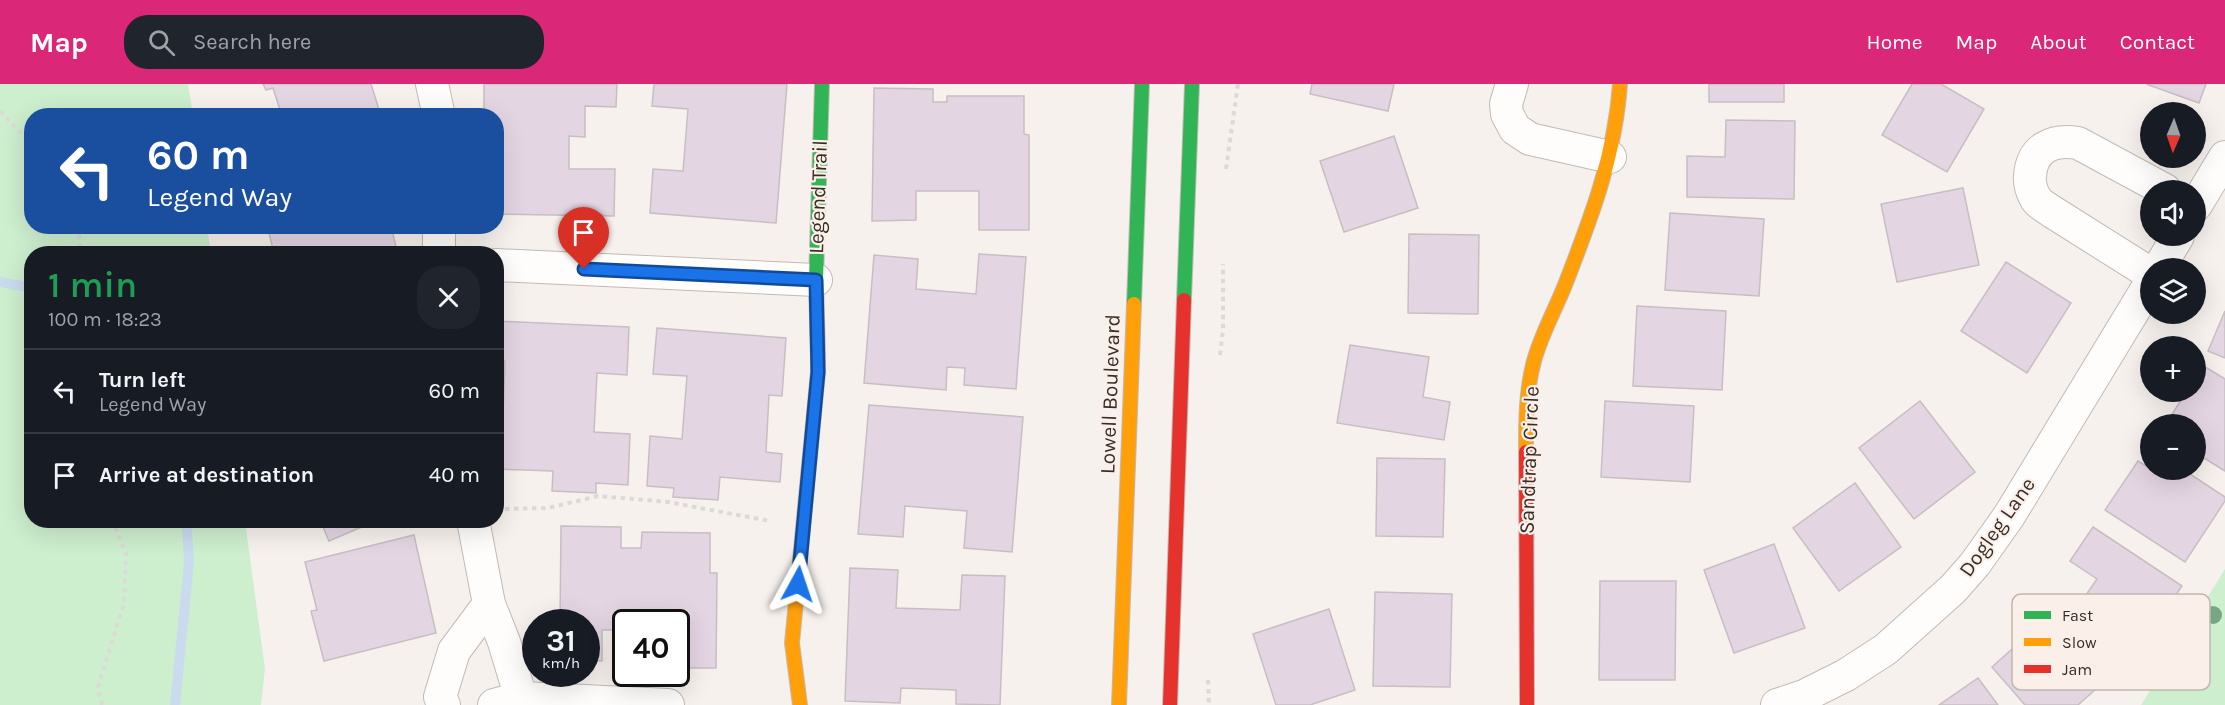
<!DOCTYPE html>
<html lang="en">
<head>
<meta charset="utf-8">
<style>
  :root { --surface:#171b24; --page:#20242c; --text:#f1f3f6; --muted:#9ea1a6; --line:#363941; --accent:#db2777 }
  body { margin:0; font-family:Karla,sans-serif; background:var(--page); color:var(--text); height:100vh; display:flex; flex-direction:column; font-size:22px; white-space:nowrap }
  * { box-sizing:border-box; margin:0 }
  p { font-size:20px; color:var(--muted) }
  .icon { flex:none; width:33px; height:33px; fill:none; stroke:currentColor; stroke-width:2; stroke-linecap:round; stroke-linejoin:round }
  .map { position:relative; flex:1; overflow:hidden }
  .details { position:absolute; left:24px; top:162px; width:480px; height:282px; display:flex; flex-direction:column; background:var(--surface); border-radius:24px; box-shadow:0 6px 24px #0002 }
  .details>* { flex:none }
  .top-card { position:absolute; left:24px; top:24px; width:480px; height:126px; border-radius:24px; box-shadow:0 6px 24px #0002; background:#1a4fa0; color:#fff; overflow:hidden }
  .needle { width:39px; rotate:182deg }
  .fabs { position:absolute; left:2140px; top:18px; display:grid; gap:12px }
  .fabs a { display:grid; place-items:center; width:66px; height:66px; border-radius:50%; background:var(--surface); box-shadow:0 6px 24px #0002; font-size:30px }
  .speed { position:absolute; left:522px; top:525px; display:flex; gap:12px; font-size:30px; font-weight:700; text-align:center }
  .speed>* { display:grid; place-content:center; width:78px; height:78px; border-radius:50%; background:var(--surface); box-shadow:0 6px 24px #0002; line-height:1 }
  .speed small { font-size:15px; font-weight:400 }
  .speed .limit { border:3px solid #111; border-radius:9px; background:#fff; color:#111 }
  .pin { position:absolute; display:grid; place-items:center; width:51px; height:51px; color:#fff; margin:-62px -26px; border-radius:50% 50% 50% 0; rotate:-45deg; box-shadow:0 0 6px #0007 }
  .pin .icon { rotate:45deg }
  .me { position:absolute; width:66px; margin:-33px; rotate:5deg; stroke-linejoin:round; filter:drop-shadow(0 0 4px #0008) }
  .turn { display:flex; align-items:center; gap:21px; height:126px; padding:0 24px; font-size:27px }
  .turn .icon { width:78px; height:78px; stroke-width:2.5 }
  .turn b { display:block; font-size:42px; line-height:51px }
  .round { display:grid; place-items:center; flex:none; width:63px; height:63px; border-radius:24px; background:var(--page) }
  .head { display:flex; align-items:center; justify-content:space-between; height:102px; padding:0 24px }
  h1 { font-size:36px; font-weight:600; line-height:45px; color:#1e9e55 }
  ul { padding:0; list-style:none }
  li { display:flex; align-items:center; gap:18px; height:84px; padding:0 24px; border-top:2px solid var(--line) }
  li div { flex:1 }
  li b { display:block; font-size:22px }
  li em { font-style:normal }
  header { display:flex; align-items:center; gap:36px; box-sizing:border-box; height:84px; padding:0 30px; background:var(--accent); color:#fff }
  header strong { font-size:28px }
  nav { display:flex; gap:33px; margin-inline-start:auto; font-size:21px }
  .search { width:420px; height:54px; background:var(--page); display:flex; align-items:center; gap:15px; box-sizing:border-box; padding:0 21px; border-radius:24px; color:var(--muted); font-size:22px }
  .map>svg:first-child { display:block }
</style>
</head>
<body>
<header>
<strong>Map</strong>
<div class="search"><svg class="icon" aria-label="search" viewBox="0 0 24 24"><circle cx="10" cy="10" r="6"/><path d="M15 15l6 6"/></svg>Search here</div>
<nav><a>Home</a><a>Map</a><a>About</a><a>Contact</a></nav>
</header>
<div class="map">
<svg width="2225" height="621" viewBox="0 0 2225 621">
  <rect width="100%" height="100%" fill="#f7f1ed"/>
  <!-- grass -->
  <g fill="#cdefce">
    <polygon points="0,0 188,0 193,31 32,32 32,142 207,143 211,169 32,170 32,436 245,437 265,585 261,621 0,621"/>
    <polygon points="2225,485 2225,621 2141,621"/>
  </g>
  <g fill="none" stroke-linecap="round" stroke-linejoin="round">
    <!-- stream -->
    <g stroke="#cadbee" stroke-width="10">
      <polyline points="0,198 32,204"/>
      <polyline points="175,621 189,478 187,446 185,436"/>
    </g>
  </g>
  <!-- building -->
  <g fill="#e4d5e2" stroke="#c6bfc2" stroke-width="1.5">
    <polygon points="263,0 371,0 381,32 282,32 273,4 266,6"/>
    <polygon points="484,0 617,0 616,23 585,22 585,53 569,52 569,85 615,85 614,132 496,130 496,32 484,32"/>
    <polygon points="654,0 787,0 776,139 650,129 653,85 683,87 688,25 652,22"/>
    <polygon points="1312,0 1394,0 1388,27 1310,10"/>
    <rect x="1709" y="0" width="75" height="18"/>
    <polygon points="1912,0 1941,0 1984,25 1947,88 1882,51"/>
    <polygon points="2146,0 2206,0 2199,19"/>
    <polygon points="874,4 933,5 933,18 947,18 947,12 1024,12 1024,50 1029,51 1029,146 979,146 979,107 916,107 916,136 872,137"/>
    <polygon points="1726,36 1795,37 1794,115 1687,113 1687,72 1725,73"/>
    <polygon points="1394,52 1418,124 1344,148 1320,77"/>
    <polygon points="1963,104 1979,181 1897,198 1881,120"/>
    <polygon points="1670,129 1764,135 1759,212 1665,206"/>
    <polygon points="271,142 391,142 397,167 387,170 274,170 269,149 273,148"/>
    <polygon points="1409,150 1479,151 1478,230 1408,229"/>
    <polygon points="979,170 1026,173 1016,305 964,301 965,284 947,283 946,306 864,299 874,171 918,175 916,205 976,210"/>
    <polygon points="2006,178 2071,219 2027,289 1961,247"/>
    <polygon points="1637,222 1726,227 1722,306 1633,302"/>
    <polygon points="2225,227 2225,274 2208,267"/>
    <polygon points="496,237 629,243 627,291 597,289 594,348 630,350 628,401 596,399 596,409 552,407 553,387 496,385 496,353 502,354 505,277 496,276"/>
    <polygon points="657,244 786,254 782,312 769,311 766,368 782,370 780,398 720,393 718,416 673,413 674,404 647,402 650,352 682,355 687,292 653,290"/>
    <polygon points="1350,261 1429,273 1423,313 1450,318 1444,356 1337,339"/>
    <polygon points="2202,281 2225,295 2225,387 2196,369 2196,340 2166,340 2186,308 2196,308 2196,291"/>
    <polygon points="1605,317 1694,322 1690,398 1601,393"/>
    <polygon points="1920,317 1975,388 1914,435 1859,364"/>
    <polygon points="869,321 1023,333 1012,468 964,464 967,427 905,422 903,453 858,450"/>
    <polygon points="1377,374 1445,375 1443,453 1376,452"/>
    <polygon points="2138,377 2149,384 2151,381 2151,386 2184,386 2225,413 2225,417 2185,478 2105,426"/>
    <polygon points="1855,399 1901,463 1839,507 1793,444"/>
    <polygon points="320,436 378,436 329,457"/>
    <polygon points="561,442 621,443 621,464 641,464 642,448 710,449 710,489 717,489 716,584 676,584 676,538 626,538 626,546 602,546 602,577 586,576 586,538 560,538"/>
    <polygon points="2093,443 2182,502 2138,566 2077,524 2097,495 2070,477"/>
    <polygon points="414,451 436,549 324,577 311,527 317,526 305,478"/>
    <polygon points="1774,460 1805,544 1734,569 1704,486"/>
    <polygon points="850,484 898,486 896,524 960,526 962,491 1005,492 1000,621 956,620 956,606 901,604 900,619 845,617"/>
    <polygon points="1600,497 1676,497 1675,596 1599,596"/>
    <polygon points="1375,508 1452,510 1450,603 1373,602"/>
    <polygon points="1329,525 1355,606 1310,621 1276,621 1253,550"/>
    <polygon points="2050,531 2107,595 2078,621 2025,621 1992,583"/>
    <polygon points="1978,594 1998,621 1939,621"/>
  </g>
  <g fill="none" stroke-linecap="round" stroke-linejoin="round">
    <!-- street casing -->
    <g stroke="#c2bab5" stroke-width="34">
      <g id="street">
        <polyline points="432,0 439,32"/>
        <polyline points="1512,0 1506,20 1507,30 1515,45 1530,55 1610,73"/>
        <polyline points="2196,121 2225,73"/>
        <polyline points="439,142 439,170"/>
        <polyline points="496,181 816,196"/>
        <polyline points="2159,184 2178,152"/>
        <path d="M2151,190L2051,127C2047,124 2039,120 2036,115C2032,109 2029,99 2030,92C2032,64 2052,55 2078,59L2165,106"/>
        <polyline points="473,436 489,520 504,558 521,614"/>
        <polyline points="444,621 440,613 454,567 489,520"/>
        <polyline points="494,621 521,614 668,621"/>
        <polyline points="1777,621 1804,612 1846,591 1886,565 1953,505 1975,480 2009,432 2151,198"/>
      </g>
    </g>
    <!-- fast casing -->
    <g stroke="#c2bab5" stroke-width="16">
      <g id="fast">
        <polyline points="1184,216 1192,0"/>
        <polyline points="1134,220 1142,0"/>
        <polyline points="818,272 816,196 822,0"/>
      </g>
    </g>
    <!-- slow casing -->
    <g stroke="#c2bab5" stroke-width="16">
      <g id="slow">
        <path d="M1526,368C1526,338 1526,306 1534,277C1541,251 1555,226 1565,201C1591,134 1615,72 1620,0"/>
        <polyline points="800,621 792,559 818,288 818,272"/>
        <polyline points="1119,621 1134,220"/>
      </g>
    </g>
    <!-- jam casing -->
    <g stroke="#c2bab5" stroke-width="16">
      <g id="jam">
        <polyline points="1526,368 1527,621"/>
        <polyline points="1170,621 1184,216"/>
      </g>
    </g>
    <!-- path -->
    <g stroke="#dcd9d8" stroke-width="4" stroke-dasharray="4.5 4.5" stroke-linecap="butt">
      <polyline points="0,27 32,61"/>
      <polyline points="1226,85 1238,0"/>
      <polyline points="77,142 79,148 80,170"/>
      <polyline points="1220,271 1223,245 1223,180"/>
      <polyline points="505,425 548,424 598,412 668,418 770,437"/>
      <polyline points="1208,596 1209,621"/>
      <polyline points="102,621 98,603 124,519 126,469 112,436"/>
    </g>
    <!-- street -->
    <use href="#street" stroke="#fefdfc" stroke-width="32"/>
    <!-- fast -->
    <use href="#fast" stroke="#30b455" stroke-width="14"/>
    <!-- slow -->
    <use href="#slow" stroke="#ff9f0a" stroke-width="14"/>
    <!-- jam -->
    <use href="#jam" stroke="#e5322d" stroke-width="14"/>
  </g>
  <!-- trees -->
  <circle fill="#76a783" cx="2213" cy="531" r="9"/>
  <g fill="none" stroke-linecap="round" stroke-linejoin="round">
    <!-- route casing -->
    <g stroke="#114b97" stroke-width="15">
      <polyline id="route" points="584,185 816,196 818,288 798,500"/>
    </g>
    <!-- route -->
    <use href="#route" stroke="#1a73e8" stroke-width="10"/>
  </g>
  <g text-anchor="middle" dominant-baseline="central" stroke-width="4.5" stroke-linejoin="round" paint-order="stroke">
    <!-- street labels -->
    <g font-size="21" fill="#382d26" stroke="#fbf0e9">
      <text transform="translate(818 113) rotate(-88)">Legend Trail</text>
      <text transform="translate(1110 310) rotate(-88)">Lowell Boulevard</text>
      <text transform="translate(1529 376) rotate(-88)">Sandtrap Circle</text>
      <text transform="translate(1997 443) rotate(-55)">Dogleg Lane</text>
    </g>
  </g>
  <!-- legend -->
  <rect x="2012" y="510" width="198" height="96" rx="9" fill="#fbf0e9" stroke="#c0b6ae" stroke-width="1.5"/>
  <rect x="2024" y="527" width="27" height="8" fill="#30b455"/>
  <rect x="2024" y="554" width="27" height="8" fill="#ff9f0a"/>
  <rect x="2024" y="581" width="27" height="8" fill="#e5322d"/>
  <g font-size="16" fill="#382d26">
    <text x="2062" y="537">Fast</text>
    <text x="2062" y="564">Slow</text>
    <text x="2062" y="591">Jam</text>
  </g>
</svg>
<div class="fabs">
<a><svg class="needle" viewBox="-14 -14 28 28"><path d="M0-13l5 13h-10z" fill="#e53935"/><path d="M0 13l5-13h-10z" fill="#9ea1a6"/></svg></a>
<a><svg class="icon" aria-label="sound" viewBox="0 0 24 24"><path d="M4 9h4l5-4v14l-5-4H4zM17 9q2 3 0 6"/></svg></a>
<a><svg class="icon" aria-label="layers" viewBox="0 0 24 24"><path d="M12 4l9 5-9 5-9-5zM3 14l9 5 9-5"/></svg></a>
<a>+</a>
<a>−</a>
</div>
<div class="speed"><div>31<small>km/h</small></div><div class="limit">40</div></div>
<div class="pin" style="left:584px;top:185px;background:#d93025"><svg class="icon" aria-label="arrive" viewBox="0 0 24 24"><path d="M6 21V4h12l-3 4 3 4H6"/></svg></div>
<svg class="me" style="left:798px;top:500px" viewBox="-20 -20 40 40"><path d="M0-17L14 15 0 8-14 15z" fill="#1a73e8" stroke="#fff" stroke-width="4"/></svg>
<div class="top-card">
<div class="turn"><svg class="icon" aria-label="left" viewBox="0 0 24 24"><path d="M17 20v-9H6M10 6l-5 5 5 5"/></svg><div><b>60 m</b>Legend Way</div></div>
</div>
<section class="details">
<div class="head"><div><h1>1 min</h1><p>100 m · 18:23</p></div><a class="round"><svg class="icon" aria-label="close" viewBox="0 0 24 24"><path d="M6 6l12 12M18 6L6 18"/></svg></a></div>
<ul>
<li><svg class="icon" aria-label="left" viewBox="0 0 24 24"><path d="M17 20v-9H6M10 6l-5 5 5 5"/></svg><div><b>Turn left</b><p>Legend Way</p></div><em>60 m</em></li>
<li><svg class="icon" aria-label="arrive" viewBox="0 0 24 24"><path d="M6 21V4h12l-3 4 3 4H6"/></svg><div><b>Arrive at destination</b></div><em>40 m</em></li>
</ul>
</section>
</div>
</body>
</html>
